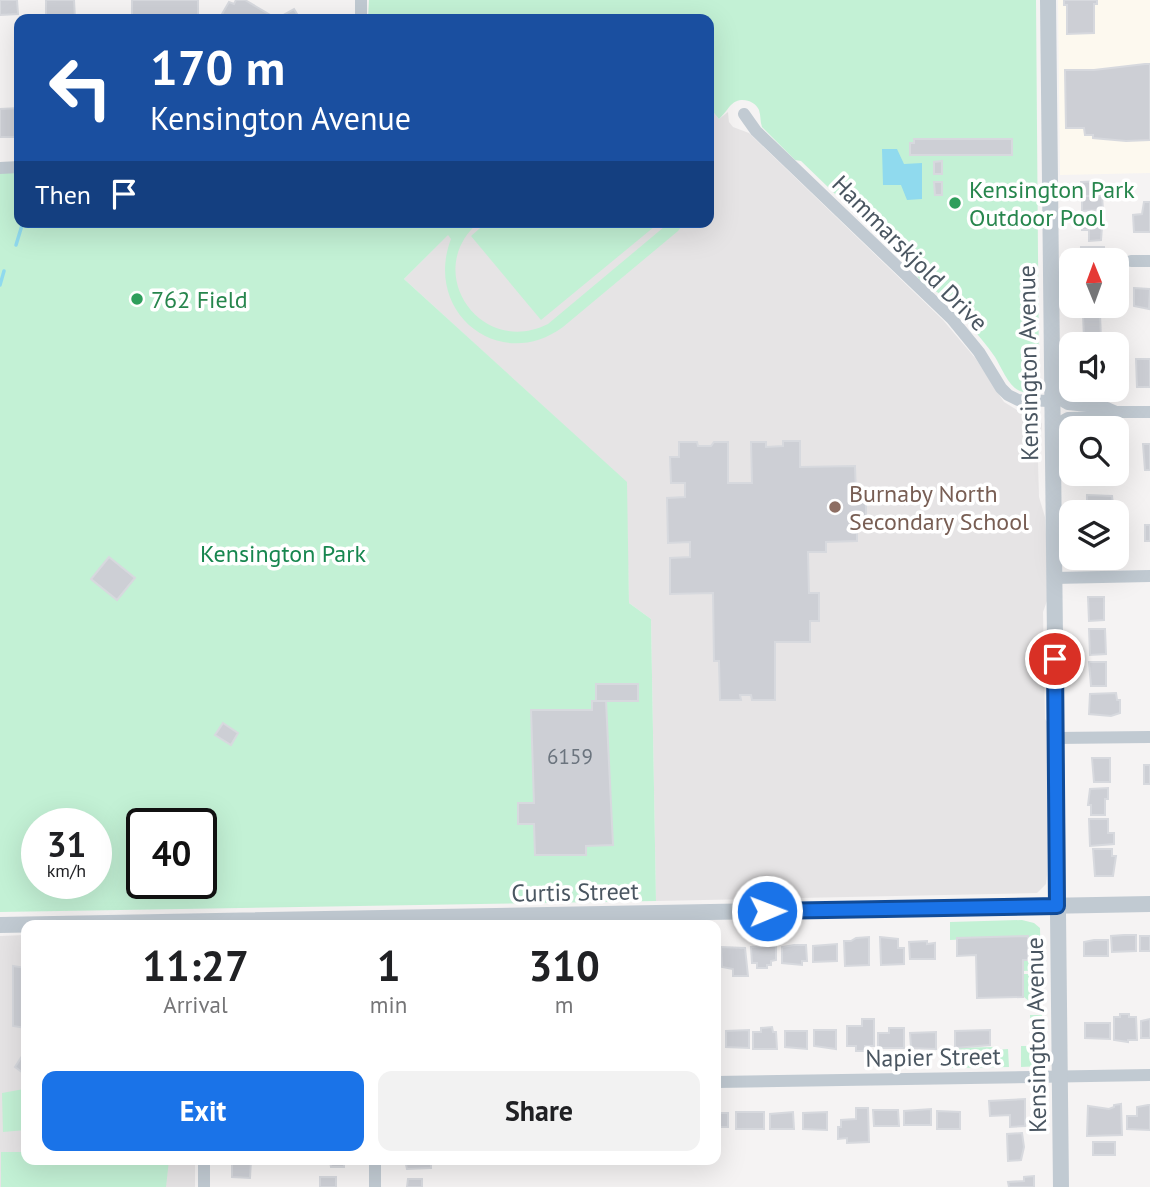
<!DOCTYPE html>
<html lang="en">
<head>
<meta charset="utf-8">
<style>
  :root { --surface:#fff; --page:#f2f2f2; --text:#202124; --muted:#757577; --accent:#1a73e8 }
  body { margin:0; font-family:"PT Sans",sans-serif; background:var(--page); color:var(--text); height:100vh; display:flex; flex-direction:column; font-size:26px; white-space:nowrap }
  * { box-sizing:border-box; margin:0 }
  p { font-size:23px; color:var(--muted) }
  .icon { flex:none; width:38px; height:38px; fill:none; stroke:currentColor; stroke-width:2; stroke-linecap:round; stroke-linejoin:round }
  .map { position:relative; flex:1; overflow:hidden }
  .panel { position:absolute; left:21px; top:920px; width:700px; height:245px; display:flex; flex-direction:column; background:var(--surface); border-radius:14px; box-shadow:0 7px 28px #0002 }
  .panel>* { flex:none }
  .top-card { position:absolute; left:14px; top:14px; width:700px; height:214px; border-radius:14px; box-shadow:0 7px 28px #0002; background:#1a4fa0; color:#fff; overflow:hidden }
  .needle { width:46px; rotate:359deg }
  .tools { position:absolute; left:1059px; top:248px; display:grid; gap:14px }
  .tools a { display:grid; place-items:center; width:70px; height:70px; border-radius:14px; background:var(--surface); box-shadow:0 7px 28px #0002; font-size:35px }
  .speed { position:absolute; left:21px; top:808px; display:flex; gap:14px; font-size:35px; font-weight:700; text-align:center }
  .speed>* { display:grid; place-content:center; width:91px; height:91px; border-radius:50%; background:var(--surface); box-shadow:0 7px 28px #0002; line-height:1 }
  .speed small { font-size:18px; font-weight:400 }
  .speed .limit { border:4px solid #111; border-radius:10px; background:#fff; color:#111 }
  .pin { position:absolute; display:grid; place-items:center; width:60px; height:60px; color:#fff; margin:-30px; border:4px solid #fff; border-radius:50%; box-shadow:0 2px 7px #0007 }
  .me { position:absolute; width:77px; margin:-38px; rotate:89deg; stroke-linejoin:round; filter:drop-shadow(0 0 5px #0008) }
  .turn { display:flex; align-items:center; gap:24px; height:147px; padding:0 21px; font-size:32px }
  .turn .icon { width:91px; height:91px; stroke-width:2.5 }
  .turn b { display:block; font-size:49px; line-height:60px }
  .then { display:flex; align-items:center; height:66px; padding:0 21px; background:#0003; gap:14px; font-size:26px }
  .eta { display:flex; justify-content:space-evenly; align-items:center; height:119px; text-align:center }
  .eta b { font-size:42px; font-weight:600; line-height:49px }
  .primary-button { display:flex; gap:14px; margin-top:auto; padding:14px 21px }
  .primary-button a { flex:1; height:80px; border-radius:14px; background:var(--accent); color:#fff; font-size:28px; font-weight:600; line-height:80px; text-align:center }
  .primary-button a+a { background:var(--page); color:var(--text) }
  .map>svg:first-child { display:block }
</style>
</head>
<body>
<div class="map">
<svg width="1150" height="1187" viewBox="0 0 1150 1187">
  <rect width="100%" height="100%" fill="#f5f3f3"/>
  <!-- commercial -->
  <polygon fill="#fdf9ef" points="1058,0 1150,0 1150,173 1060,175"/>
  <!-- education -->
  <g fill="#e6e4e5">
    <polygon points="709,107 719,119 728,112 729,122 733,127 749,133 943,320 976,359 1004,402 1017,410 1035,413 1042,424 1038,462 1039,497 1045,517 1047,552 1047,601 1043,612 1045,719 1048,723 1049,755 1047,875 1046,884 1037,893 656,901 651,619 629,603 626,482 404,279 460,222 709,222"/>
    <polygon points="26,935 26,1160 195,1160 195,1187 0,1187 0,936"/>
  </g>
  <!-- green -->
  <g fill="#c3f1d5" fill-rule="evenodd">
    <path d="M369,0H1036L1039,382C1018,410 1004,372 995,357C987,345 977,334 968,323C960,314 948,298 937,292C928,287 918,282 915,271L801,161L795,160L762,127C760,122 761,116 759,110C754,99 738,96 730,106C726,111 724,114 719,119L709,107V19H368Z"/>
    <path d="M0,173H19V222H479C421,271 480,358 548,324L670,222H685L678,231L563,327C499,374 423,312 451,239L448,235L404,279L627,482L629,603L651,619L656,901L0,912ZM37,824H96V884H37ZM142,824H201V884H142Z"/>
    <polygon points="487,222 660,222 541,320 471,236"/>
    <polygon points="1022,920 1034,923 1040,928 1041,970 1023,971 1023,960 1028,959 1028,936 950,940 950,922"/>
    <polygon points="1023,974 1042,974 1042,1001 1030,1002 1024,997"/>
    <polygon points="1030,1015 1042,1015 1041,1066 1021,1067 1021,1046 1031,1046"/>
    <polygon points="994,1047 994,1050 1008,1049 1009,1067 952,1068 951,1048"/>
    <polygon points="24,1089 26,1091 26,1130 3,1132 2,1093"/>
    <polygon points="1,1152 26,1152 26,1160 169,1160 166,1187 1,1187"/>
  </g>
  <!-- water -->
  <polygon fill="#90daee" points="882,149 897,149 904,164 922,163 922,199 907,200 901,185 883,185"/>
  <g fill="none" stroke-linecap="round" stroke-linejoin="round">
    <!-- stream -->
    <g stroke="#90daee" stroke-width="3.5">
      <polyline points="16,245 23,222"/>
      <polyline points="0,285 4,271"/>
    </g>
  </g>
  <!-- building -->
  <g fill="#cdcfd5" stroke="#d7d9de" stroke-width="2">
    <polygon points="0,0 17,0 18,14 0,15"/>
    <polygon points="46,0 74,0 75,19 46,19"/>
    <rect x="132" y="0" width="66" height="19"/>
    <polygon points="236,0 245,0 277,19 225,19 226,16 222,14 229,2 234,4"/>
    <polygon points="1064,0 1097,0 1097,4 1094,4 1094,33 1067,34 1067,5 1064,5"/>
    <polygon points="294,9 300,19 281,19 280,17"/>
    <polygon points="1145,64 1150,64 1150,140 1126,141 1093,138 1093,135 1085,135 1084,128 1066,128 1065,70 1094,70"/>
    <polygon points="19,108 19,137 0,137 0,109"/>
    <polygon points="914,139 1012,139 1012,155 910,155 910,143 914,143"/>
    <polygon points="942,161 942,174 934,174 934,162"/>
    <polygon points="1102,181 1102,196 1082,196 1081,182"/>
    <polygon points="934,182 942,182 942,195 935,195"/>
    <polygon points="1082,196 1102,196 1103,210 1082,211"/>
    <polygon points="1144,202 1150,202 1150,232 1134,232 1133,215 1142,214"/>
    <polygon points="1081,214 1103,214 1101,240 1089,241 1089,230 1082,230"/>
    <polygon points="1081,247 1104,247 1104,261 1081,259"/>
    <polygon points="1134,288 1150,289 1149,309 1134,306"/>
    <polygon points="1083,314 1100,314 1101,339 1084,339"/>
    <polygon points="1136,359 1150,359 1150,387 1137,387"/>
    <polygon points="1116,363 1122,365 1122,368 1127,368 1127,386 1116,386"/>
    <polygon points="783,441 800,441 800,467 855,466 856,495 866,495 866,519 857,519 857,541 826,542 826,552 808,552 809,593 819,593 819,621 810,621 810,642 775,642 775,700 752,700 751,695 740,695 741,700 720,700 719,661 714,661 713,593 670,594 670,558 690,557 690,542 668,543 667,498 685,497 685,483 671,483 670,457 679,457 679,442 697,442 698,446 711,446 714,442 728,442 728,483 752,483 751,442 766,442 766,447 783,446"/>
    <rect x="1116" y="442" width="11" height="17"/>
    <polygon points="1143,444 1150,444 1150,470 1145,470"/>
    <polygon points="1087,495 1112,496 1113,505 1108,505 1108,510 1112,510 1112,513 1087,513"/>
    <rect x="1145" y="525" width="5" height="16"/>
    <polygon points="109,557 135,578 117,600 91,579"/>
    <polygon points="1088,597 1104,597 1104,620 1089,621"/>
    <polygon points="1089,629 1105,629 1106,654 1090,655"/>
    <polygon points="1089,662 1106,662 1106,686 1091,686"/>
    <rect x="596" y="684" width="42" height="17"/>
    <polygon points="1116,693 1117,700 1120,700 1120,713 1111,716 1089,714 1090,694"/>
    <polygon points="592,701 606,701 613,845 586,846 586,855 535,855 534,824 518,824 518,803 534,803 531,710 592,710"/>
    <polygon points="223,723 238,733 231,745 215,735"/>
    <polygon points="1092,758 1110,758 1110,782 1094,782"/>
    <rect x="1144" y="765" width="6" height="19"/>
    <polygon points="1108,788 1108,799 1105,799 1105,815 1091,815 1091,805 1088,805 1090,789"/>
    <polygon points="1089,819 1108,819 1108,833 1114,833 1114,844 1090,846"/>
    <polygon points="1093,849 1112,849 1112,856 1116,856 1113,876 1095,876"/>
    <polygon points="1124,935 1136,935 1136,951 1112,952 1111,936"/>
    <polygon points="1028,936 1028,960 1023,960 1023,997 977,998 976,955 957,956 957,938"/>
    <rect x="1140" y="936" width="10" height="15"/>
    <polygon points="869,937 869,965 845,966 844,941 851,941 856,938"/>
    <polygon points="880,937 898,939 898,948 904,948 904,964 881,965"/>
    <polygon points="1094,940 1108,940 1108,956 1084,956 1084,942"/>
    <polygon points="927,941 927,944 935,943 935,959 910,959 909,942"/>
    <polygon points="837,944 837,961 813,962 813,946"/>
    <polygon points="776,945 776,960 771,961 771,965 767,965 767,968 757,968 757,963 752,963 751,947"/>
    <polygon points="794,945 806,945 807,961 802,961 802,965 782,963 782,947"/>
    <polygon points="721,947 745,948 748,976 733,976 733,969 722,967"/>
    <polygon points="13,966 26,968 26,1028 13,1026"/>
    <polygon points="1120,1014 1129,1014 1129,1017 1136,1017 1137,1040 1128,1040 1128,1042 1114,1040 1114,1017 1120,1017"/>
    <polygon points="862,1019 874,1019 874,1046 865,1046 865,1051 856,1051 856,1046 847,1046 847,1026 862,1026"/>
    <polygon points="1150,1019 1150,1038 1141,1038 1141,1021"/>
    <polygon points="1085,1023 1110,1023 1110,1039 1085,1038"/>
    <polygon points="772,1027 773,1032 776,1032 777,1049 753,1049 753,1032 761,1032 761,1028"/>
    <polygon points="889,1028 904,1028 904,1048 878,1048 878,1033 889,1033"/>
    <polygon points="749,1030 749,1048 726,1047 726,1031"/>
    <polygon points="814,1030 836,1030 836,1049 814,1046"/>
    <polygon points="990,1030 990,1045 955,1048 955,1031"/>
    <polygon points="785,1031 807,1031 807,1049 785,1047"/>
    <polygon points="936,1032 936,1049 911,1048 910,1033"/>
    <polygon points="26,1050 26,1075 15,1067"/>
    <polygon points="1025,1099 1025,1126 1010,1127 1010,1115 990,1116 989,1101"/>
    <polygon points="1121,1104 1122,1135 1087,1136 1088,1106 1109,1109 1114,1107 1114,1105"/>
    <polygon points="1148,1105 1150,1105 1150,1130 1127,1129 1127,1116 1137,1116 1137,1107"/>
    <polygon points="856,1108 868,1108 869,1142 847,1143 847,1138 838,1139 838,1127 841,1127 841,1120 856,1119"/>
    <polygon points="931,1109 931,1125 904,1125 904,1111"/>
    <polygon points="873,1110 898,1110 899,1126 874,1126"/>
    <polygon points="937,1111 960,1112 960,1129 937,1129"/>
    <rect x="736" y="1112" width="28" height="17"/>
    <polygon points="793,1112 794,1129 770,1129 770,1114"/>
    <polygon points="827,1112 827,1130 803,1129 803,1113"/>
    <rect x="716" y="1113" width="12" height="14"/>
    <polygon points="1022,1133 1024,1147 1021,1160 1008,1161 1007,1134"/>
    <rect x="1093" y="1142" width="22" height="13"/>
    <polygon points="235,1160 251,1160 250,1178 232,1177 232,1163 235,1163"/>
    <polygon points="344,1160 344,1167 331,1167 330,1161 327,1160"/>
    <polygon points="431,1160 431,1168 407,1169 405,1160"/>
    <polygon points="1034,1176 1034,1187 1009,1187 1008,1182 1024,1181 1024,1177"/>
    <rect x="320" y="1177" width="16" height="10"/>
    <polygon points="408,1179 422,1179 422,1187 407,1187"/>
  </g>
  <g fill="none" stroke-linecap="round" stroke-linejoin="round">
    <!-- minor -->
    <g stroke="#c1cad2" stroke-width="12">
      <polyline points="361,19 361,0"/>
      <polyline points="744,114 756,131 952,319 979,352 1001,388 1008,395 1018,400 1051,401"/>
      <polyline points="0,168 19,167"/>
      <polyline points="1131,261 1150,261"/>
      <polyline points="1051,387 1061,400 1068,404 1107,408 1116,412 1150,412"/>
      <polyline points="1052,427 1068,418 1106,417 1116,412"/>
      <polyline points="1054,578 1150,576"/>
      <polyline points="1056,738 1150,737"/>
      <polyline points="716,1082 1150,1075"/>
      <polyline points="204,1160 204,1187"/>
      <polyline points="375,1160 375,1187"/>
    </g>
    <!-- tertiary -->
    <g stroke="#c1cad2" stroke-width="16">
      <polyline points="1048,0 1061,1187"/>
      <polyline points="0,925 1150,904"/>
    </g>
  </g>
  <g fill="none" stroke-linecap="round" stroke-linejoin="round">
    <!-- route casing -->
    <g stroke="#114b97" stroke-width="18">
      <polyline id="route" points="767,911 1057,906 1055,659"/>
    </g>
    <!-- route -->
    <use href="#route" stroke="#1a73e8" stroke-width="12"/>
  </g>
  <!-- markers -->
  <g fill="#2e9e5b" stroke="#fff" stroke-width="2.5">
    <circle cx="955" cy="203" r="7"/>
    <circle cx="137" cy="299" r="7"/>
  </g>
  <circle fill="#8d6e63" stroke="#fff" stroke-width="2.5" cx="835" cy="507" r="7"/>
  <g text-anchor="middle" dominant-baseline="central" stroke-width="7" stroke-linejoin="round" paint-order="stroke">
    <!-- number labels -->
    <g font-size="21" fill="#6b747e">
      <text x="570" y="756">6159</text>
    </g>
    <!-- leisure labels -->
    <g font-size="24" fill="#27864d" stroke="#fff" text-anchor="start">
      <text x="969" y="189">Kensington Park<tspan x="969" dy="28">Outdoor Pool</tspan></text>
      <text x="151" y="299">762 Field</text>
    </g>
    <!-- street labels -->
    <g font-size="24" fill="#4a5661" stroke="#fff">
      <text transform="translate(910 253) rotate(45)">Hammarskjold Drive</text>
      <text transform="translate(1028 363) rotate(-91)">Kensington Avenue</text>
      <text transform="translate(575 892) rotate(-1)">Curtis Street</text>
      <text transform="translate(1036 1035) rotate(-91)">Kensington Avenue</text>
      <text transform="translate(933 1057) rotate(-1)">Napier Street</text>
    </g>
    <!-- education labels -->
    <g font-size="24" fill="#785e54" stroke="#fff" text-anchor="start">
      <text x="849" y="493">Burnaby North<tspan x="849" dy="28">Secondary School</tspan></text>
    </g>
    <!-- park labels -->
    <g font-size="24" fill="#17864f" stroke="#fff">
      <text x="283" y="553">Kensington Park</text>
    </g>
  </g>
</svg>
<div class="tools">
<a><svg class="needle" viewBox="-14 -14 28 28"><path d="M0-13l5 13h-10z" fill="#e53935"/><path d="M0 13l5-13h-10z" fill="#757577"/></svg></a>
<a><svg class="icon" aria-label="sound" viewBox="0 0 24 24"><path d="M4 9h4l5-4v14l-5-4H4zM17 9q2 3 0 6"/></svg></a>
<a><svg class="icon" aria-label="search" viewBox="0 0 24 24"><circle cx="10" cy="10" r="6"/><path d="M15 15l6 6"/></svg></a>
<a><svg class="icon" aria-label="layers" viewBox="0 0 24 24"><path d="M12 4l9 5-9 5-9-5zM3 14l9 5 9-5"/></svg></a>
</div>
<div class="speed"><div>31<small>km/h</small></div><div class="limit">40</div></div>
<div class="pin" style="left:1055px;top:659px;background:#d93025"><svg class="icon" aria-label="arrive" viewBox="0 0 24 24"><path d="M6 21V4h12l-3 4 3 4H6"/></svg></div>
<svg class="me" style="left:767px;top:911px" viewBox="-20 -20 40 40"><circle r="17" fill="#1a73e8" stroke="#fff" stroke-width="3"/><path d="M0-11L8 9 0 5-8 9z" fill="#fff"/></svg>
<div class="top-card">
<div class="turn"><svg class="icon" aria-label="left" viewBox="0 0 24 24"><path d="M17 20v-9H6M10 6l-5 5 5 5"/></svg><div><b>170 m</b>Kensington Avenue</div></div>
<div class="then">Then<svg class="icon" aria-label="arrive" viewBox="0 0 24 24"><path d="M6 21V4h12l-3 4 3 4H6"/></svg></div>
</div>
<section class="panel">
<div class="eta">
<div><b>11:27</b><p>Arrival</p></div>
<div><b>1</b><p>min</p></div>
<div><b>310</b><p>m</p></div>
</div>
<div class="primary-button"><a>Exit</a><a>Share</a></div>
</section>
</div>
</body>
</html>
